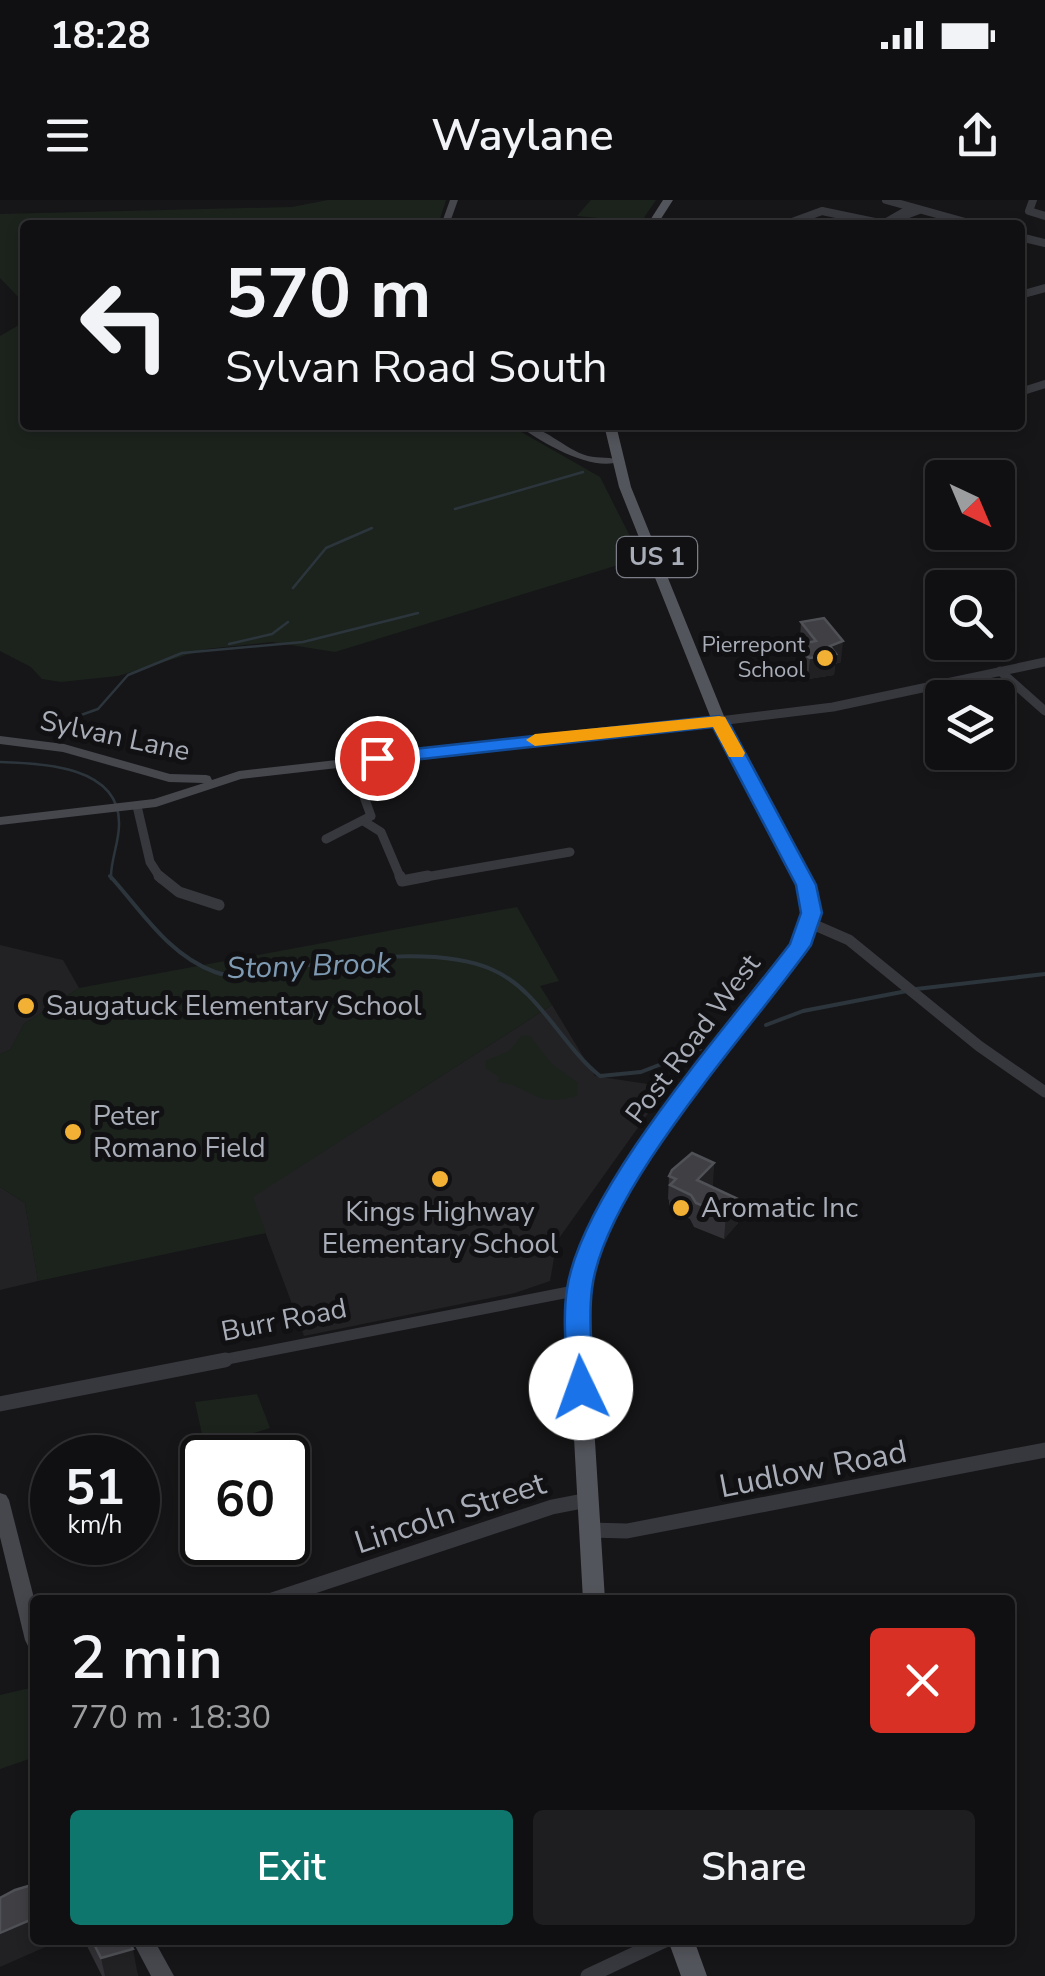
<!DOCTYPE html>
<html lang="en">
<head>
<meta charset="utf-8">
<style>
  :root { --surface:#101012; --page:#1e1e20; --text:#f1f3f6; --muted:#9c9d9f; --line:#303032; --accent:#0f766e }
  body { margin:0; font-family:"Nunito Sans",sans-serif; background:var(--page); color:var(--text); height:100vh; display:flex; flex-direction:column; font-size:38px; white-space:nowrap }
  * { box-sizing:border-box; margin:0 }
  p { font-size:32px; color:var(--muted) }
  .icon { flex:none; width:55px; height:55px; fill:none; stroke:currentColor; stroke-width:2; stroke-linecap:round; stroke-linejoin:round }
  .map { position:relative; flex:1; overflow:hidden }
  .details { position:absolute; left:30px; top:1395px; width:985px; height:350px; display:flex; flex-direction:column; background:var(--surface); border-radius:10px; box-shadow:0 5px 15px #0003,0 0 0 2px var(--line) }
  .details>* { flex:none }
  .hud { position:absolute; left:20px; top:20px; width:1005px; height:210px; border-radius:10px; box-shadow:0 5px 15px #0003,0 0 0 2px var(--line); background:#101012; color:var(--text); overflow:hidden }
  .needle { width:65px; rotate:136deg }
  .tools { position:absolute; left:925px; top:260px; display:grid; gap:20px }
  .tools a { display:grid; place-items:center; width:90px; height:90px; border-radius:10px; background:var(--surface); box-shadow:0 5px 15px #0003,0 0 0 2px var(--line); font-size:50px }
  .speed { position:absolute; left:30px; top:1235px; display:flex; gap:20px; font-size:50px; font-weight:700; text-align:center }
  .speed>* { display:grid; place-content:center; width:130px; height:130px; border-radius:50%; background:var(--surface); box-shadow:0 5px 15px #0003,0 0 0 2px var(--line); line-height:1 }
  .speed small { font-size:25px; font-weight:400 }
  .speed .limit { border:5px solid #111; border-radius:15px; background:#fff; color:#111 }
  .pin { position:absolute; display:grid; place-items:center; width:85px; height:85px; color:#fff; margin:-42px; border:5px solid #fff; border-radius:50%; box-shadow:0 2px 10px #0007 }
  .me { position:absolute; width:110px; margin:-55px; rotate:357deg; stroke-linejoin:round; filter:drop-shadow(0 0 8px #0008) }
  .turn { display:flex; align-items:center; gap:35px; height:210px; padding:0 40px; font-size:45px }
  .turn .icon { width:130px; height:130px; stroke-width:2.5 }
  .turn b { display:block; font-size:70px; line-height:85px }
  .round { display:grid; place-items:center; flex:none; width:105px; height:105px; border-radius:10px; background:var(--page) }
  .headline { display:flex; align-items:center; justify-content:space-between; height:170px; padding:0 40px }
  h1 { font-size:60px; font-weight:600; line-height:75px }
  .action { display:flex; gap:20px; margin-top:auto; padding:20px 40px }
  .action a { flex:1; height:115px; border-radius:10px; background:var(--accent); color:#fff; font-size:40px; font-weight:600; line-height:115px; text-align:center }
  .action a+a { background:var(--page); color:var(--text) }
  .status { display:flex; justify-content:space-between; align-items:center; height:70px; padding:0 50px; background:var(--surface); direction:ltr }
  .status svg { height:28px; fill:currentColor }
  header { display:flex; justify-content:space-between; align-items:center; height:130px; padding:0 40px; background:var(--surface); font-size:45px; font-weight:600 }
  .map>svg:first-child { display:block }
</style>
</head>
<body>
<div class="status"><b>18:28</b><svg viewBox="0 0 49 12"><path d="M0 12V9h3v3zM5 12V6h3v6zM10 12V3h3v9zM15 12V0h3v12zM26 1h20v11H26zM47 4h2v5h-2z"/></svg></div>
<header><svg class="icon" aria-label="menu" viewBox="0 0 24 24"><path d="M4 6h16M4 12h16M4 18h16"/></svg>Waylane<svg class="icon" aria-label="share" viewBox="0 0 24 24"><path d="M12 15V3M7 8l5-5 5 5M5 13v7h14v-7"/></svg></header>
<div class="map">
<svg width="1045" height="1776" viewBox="0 0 1045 1776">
  <rect width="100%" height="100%" fill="#161618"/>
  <!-- built -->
  <g fill="#222225">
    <polygon points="0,745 63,760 79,788 24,824 10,850 0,854"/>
    <polygon points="552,805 595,876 667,887 557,1041 550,1081 515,1093 304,1136 252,997"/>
    <polygon points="0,987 25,1003 38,1081 0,1090"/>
  </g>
  <!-- green -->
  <g fill="#1c231d">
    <polygon points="328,0 446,0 438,25 25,25 25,225 509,225 600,277 641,358 335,452 272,442 206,449 118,476 61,482 42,479 31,467 0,451 0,136 19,125 24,103 0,78 0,14 292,7"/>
    <polygon points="591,0 656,0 641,22 577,16"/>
    <polygon points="517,707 559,781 540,786 552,805 253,997 266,1033 38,1081 25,1003 0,987 0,854 10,850 24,824 79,788"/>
    <path d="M522,835L530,836L552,864L578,883L577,896C534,909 529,885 498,882L499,877L485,868V861L509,851Z"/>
    <polygon points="257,1194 270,1228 205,1248 195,1202"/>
    <polygon points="30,1488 35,1507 35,1557 0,1569 0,1495"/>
  </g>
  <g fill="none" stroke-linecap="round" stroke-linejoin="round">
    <!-- stream-far1 -->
    <g stroke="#2c353c" stroke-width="2.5">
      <polyline points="455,309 583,272"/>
      <polyline points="293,388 326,348 372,328"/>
      <polyline points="229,444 272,434 288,422"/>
      <polyline points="47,527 98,509 128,475 182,453 303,442 418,413"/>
      <path d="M0,562C42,563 121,566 119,625C119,643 110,662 111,679"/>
    </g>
    <!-- stream -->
    <g stroke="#2c353c" stroke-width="4">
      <path d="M110,676C141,710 168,755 215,772C239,781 266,771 290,768C346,759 441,746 493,770C539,790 561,845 600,876L641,872L700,849"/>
      <polyline points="916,789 1045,774"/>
      <polyline points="766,825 803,811 907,791"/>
    </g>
    <!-- street-far3 -->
    <g stroke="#37383d" stroke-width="8">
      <polyline points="886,0 976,25"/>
      <polyline points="1033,0 1029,11 1045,16"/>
      <polyline points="911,8 885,23 919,10"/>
      <polyline points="784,25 822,11 889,25"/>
      <polyline points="1020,37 1045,43"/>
      <polyline points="1020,95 1045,88"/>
      <polyline points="1020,192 1045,184"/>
    </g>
    <!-- street-far2 -->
    <g stroke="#37383d" stroke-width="9">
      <polyline points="1000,471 1045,511"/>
      <polyline points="719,521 833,507 1045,462"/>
      <polyline points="137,606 150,662 161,679"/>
      <polyline points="365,622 381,632 401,679"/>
      <polyline points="326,639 371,616 351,561"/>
      <polyline points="414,679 570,652"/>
    </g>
    <!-- street-far1 -->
    <g stroke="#37383d" stroke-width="11">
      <polyline points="159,676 179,692 219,705"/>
      <polyline points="400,676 402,681 428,676"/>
      <polyline points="810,723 849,740 979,846 1045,892"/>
      <polyline points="212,1162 579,1090"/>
    </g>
    <!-- street -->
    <g stroke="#37383d" stroke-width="15">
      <polyline points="0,1204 225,1160"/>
      <polyline points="589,1330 627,1331 1045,1250"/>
      <polyline points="272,1400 552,1307 588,1300"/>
      <polyline points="588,1776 665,1740"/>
    </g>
    <!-- secondary -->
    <g fill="#45474d" fill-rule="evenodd">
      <polygon points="450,0 458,0 449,25 441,25"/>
      <path d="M518,225C545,225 563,249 588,256C599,259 611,256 621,261C593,273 542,243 518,225Z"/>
      <polygon points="719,517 723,518 723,524 241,579 156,607 0,625 0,617 154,599 204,583 169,582 63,552 0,544 0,536 64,544 170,574 206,575 210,576 212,580 239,571"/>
      <polygon points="0,1293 6,1295 9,1300 35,1402 35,1448 28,1446 25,1440 0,1337"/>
      <polygon points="132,1740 154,1740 174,1776 151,1776"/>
    </g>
    <!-- primary -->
    <g fill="#53555c" fill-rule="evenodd">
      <polygon points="663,0 673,0 657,25 647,25"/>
      <polygon points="604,225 616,225 631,287 726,521 814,685 818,723 790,774 691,899 631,985 608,1031 593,1080 588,1130 605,1400 583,1400 568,1130 574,1080 590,1031 616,980 679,891 777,769 802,723 798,685 712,521 619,287"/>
      <polygon points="668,1740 694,1740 707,1776 681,1776"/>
    </g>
  </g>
  <!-- wall -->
  <g fill="#323236">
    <polygon points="801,422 841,462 835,464 834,475 808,479 798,473"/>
    <polygon points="714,963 712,987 738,1023 724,1039 694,1027 690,1019 669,1009 669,1000 668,999 669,976"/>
    <polygon points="84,1740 128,1740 138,1776 102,1776"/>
  </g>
  <!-- shaded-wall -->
  <g fill="#212124">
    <polygon points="843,441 841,462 835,464 834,475 808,479 810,458 830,446"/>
    <polygon points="714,963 713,986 696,1004 697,980"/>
    <polygon points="740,1000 738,1023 724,1039 726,1015"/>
    <polygon points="35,1718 35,1740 59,1741 0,1767 0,1733"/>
    <polygon points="133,1749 138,1776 105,1776 101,1758"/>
  </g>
  <!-- building -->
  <g fill="#3f3f44" stroke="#4f5156" stroke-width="2.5">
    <polygon points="824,418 843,441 830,446 836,454 810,458 800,452 801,444 816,441 801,422"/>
    <polygon points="692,953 714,963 697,980 740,1000 726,1015 696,1003 691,995 670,985 676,979 669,976 672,970"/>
    <polygon points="35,1684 35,1718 0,1733 0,1698 15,1690"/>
    <polygon points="92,1740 128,1740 133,1749 101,1758"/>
  </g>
  <!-- route -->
  <path fill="#1a73e8" stroke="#114b97" stroke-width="2.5" d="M719,516L728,521L816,685L822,713L811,745C750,831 604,989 592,1089C588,1121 593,1157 594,1188L581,1198L568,1188C567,1157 562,1120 567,1089C582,989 726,828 790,744L801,713L796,685L713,527L377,564L368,558L377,553Z"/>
  <!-- slow -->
  <polygon fill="#f59e0b" points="719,516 725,517 745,553 743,557 729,557 713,527 535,546 526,540 535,534"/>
  <!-- markers -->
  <g fill="#f2b134" stroke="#111113" stroke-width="4">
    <circle cx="825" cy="458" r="10"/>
    <circle cx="26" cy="806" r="10"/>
    <circle cx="73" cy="932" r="10"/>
    <circle cx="440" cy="979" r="10"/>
    <circle cx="681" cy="1008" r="10"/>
  </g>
  <g text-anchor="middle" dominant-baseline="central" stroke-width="10" stroke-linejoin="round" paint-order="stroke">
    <!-- far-poi labels -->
    <g font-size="22" fill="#a8adb8" stroke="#111113" text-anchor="end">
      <text x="805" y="445">Pierrepont<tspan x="805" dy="25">School</tspan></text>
    </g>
    <!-- shield labels -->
    <rect fill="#111113" stroke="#7b7e86" stroke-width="2.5" x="617" y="337" width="80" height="40" rx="8"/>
    <g font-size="25" font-weight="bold" fill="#a8adb8">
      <text x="657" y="357">US 1</text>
    </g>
    <!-- street labels -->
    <g font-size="28" fill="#a8adb8" stroke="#111113">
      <text transform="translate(115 536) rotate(12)">Sylvan Lane</text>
      <text transform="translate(693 839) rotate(-53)">Post Road West</text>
      <text transform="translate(284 1120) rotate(-11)">Burr Road</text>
    </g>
    <!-- poi labels -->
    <g font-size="28" fill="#a8adb8" stroke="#111113" text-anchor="start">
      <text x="46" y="806">Saugatuck Elementary School</text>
      <text x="93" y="916">Peter<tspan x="93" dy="32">Romano Field</tspan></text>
      <text x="701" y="1008">Aromatic Inc</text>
      <text x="440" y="1012" text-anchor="middle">Kings Highway<tspan x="440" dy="32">Elementary School</tspan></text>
    </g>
    <!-- water labels -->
    <g font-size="30" font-style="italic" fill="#7f9bb3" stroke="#111113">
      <text transform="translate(309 766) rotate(-2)">Stony Brook</text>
    </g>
    <!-- near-street labels -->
    <g font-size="32" fill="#a8adb8" stroke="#111113">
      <text transform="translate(813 1269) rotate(-11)">Ludlow Road</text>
      <text transform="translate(450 1313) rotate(-18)">Lincoln Street</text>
    </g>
  </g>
</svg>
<div class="tools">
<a><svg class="needle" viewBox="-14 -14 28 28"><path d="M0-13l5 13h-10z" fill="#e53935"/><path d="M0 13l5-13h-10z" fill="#9c9d9f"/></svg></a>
<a><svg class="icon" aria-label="search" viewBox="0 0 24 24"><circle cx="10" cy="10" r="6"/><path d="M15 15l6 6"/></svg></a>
<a><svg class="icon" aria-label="layers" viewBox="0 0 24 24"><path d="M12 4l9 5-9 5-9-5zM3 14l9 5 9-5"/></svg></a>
</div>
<div class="speed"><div>51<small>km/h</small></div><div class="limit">60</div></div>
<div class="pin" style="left:377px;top:558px;background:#d93025"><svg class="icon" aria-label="arrive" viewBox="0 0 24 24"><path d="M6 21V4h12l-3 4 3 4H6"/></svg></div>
<svg class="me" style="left:581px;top:1188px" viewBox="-20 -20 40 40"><circle r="19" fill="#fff"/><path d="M0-13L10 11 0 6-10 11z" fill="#1a73e8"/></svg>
<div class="hud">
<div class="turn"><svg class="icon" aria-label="left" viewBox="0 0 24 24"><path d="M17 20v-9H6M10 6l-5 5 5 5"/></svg><div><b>570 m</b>Sylvan Road South</div></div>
</div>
<section class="details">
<div class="headline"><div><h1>2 min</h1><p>770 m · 18:30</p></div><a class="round" style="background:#d93025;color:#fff"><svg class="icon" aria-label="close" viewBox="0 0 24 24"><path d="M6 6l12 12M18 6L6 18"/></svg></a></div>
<div class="action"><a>Exit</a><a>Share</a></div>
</section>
</div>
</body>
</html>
